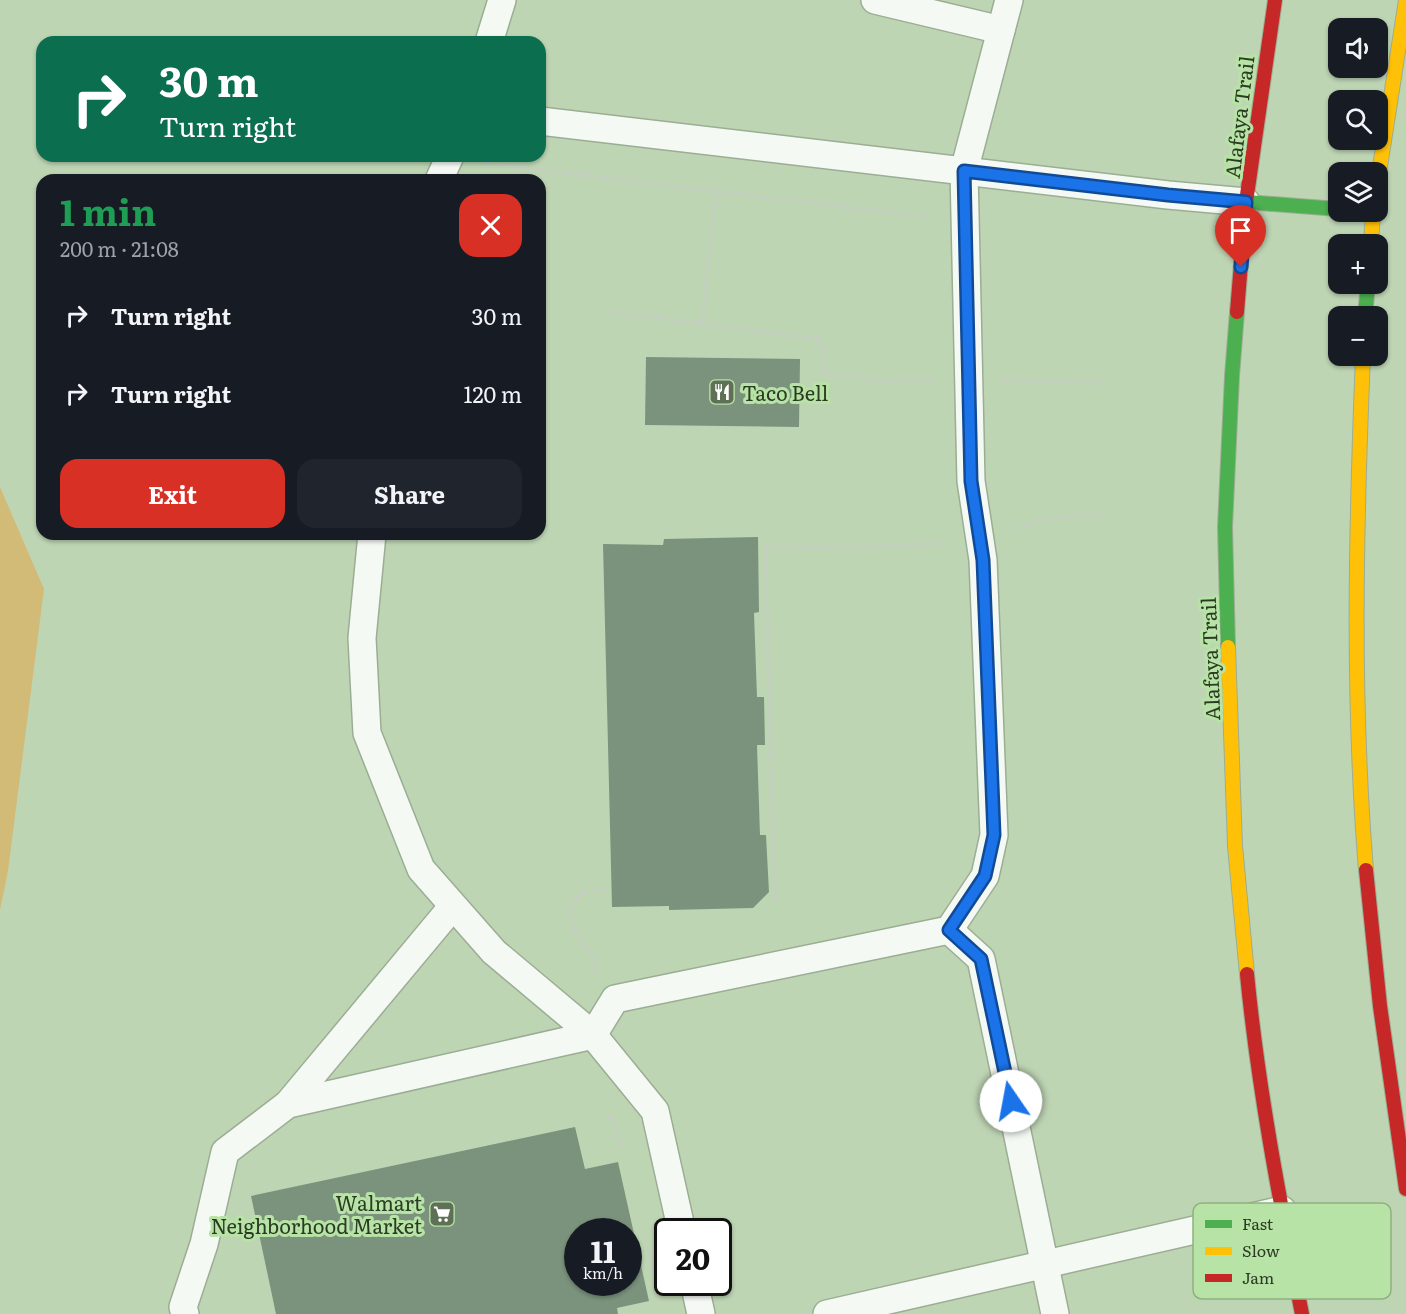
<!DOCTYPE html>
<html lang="en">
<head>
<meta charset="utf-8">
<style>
  :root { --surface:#171b24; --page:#20242c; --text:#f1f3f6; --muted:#9ea1a6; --accent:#d93025 }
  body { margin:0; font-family:Literata,serif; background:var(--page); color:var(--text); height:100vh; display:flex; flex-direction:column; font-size:22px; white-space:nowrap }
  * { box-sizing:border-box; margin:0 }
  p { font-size:20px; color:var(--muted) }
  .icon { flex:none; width:33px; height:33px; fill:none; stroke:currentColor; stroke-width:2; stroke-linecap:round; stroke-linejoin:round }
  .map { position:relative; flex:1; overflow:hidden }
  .drawer { position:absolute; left:36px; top:174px; width:510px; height:366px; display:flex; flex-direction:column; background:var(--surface); border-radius:18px; box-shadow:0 2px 4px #0004 }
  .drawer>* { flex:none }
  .guide { position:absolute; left:36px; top:36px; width:510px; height:126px; border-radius:18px; box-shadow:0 2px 4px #0004; background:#0b6e4f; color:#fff; overflow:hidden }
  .buttons { position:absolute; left:1328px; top:18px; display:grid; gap:12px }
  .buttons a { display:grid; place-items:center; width:60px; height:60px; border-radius:12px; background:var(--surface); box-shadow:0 2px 4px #0004; font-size:30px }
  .speed { position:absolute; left:564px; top:1218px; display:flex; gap:12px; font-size:30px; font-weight:700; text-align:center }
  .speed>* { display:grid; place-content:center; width:78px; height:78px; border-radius:50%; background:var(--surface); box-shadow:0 2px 4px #0004; line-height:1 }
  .speed small { font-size:15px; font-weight:400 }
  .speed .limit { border:3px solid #111; border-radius:9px; background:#fff; color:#111 }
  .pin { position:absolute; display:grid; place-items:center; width:51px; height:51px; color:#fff; margin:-62px -26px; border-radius:50% 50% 50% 0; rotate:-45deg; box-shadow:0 0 6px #0007 }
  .pin .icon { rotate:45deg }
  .me { position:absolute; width:66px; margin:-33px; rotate:348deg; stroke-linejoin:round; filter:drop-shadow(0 0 4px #0008) }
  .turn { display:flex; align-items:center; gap:21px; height:126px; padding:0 24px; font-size:27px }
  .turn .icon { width:78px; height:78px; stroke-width:2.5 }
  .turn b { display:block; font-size:42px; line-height:51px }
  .round { display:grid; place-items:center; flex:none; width:63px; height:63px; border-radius:18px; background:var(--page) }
  .overview { display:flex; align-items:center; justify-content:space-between; height:102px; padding:0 24px }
  h1 { font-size:36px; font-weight:700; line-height:45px; color:#1e9e55 }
  .action { display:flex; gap:12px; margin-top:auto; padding:12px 24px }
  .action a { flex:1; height:69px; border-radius:18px; background:var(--accent); color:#fff; font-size:24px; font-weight:700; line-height:69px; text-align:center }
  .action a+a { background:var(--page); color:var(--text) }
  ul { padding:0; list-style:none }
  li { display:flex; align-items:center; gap:18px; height:78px; padding:0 24px }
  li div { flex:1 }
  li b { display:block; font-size:22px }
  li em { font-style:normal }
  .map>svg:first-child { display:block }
</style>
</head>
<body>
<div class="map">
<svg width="1406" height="1314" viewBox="0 0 1406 1314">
  <rect width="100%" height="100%" fill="#bed5b4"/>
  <!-- green -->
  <polygon fill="#d2bb77" points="0,487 44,589 8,871 0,910"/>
  <!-- building -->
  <g fill="#7b937d" fill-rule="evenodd">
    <polygon points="646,357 800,359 799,427 645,425"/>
    <polygon points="758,537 759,612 754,613 757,697 764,697 765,745 757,745 760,835 766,835 769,892 753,908 669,910 669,906 612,907 603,544 663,545 664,539"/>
    <path d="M575,1127L585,1169L618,1162L649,1301L617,1308L618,1314H276L251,1196ZM578,1232H628V1282H578Z"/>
  </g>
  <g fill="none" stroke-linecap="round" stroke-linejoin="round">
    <!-- lane casing -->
    <g stroke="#9bad94" stroke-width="30">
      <g id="lane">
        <polyline points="875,0 1001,30"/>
        <polyline points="489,42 502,0"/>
        <polyline points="540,121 1168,195 1246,202"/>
        <polyline points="439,180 450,156"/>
        <polyline points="372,534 362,638 367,733 421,869 494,952 593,1035 655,1111 682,1232"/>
        <polyline points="949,930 981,959 1055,1314"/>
        <polyline points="288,1104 453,906"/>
        <polyline points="694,1282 701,1314"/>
        <polyline points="185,1314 183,1307 204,1244 225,1152 288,1104 593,1035 615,999 949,930 985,876 994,835 983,560 971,481 964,171 1009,0"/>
        <polyline points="827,1314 1282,1210"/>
      </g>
    </g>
    <!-- fast casing -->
    <g stroke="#9bad94" stroke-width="16">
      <g id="fast">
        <polyline points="1246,202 1338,209"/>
        <polyline points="1365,316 1368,284"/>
        <polyline points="1228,647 1225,527 1232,376 1237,312"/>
      </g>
    </g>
    <!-- slow casing -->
    <g stroke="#9bad94" stroke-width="16">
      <g id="slow">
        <polyline points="1377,186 1406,0"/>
        <polyline points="1371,244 1373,212"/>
        <path d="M1363,356C1356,528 1352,698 1366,870"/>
        <polyline points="1228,647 1235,846 1247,974"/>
      </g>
    </g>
    <!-- jam casing -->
    <g stroke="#9bad94" stroke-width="16">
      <g id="jam">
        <polyline points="1237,312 1246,202 1275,0"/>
        <polyline points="1366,870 1380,1006 1406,1189"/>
        <path d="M1247,974C1258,1088 1280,1202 1302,1314"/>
      </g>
    </g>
    <!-- path -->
    <g stroke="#c6cdc3" stroke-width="4" stroke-dasharray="4.5 4.5" stroke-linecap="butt">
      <polyline points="486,163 928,217"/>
      <polyline points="610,312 822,339 823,372 880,381 933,380"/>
      <polyline points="702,324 716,192"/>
      <polyline points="1004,380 1105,383"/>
      <polyline points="1015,528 1051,518 1100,515"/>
      <polyline points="775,899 765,547 851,548 943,543"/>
      <polyline points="595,971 592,954 572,926 569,907 581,894 607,889"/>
      <polyline points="609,1116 623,1147"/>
      <polyline points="649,1250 655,1281"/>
    </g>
    <!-- lane -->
    <use href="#lane" stroke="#f5f9f4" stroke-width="27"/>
    <!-- fast -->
    <use href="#fast" stroke="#4caf50" stroke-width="14"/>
    <!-- slow -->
    <use href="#slow" stroke="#ffc107" stroke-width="14"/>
    <!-- jam -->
    <use href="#jam" stroke="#c62828" stroke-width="14"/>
  </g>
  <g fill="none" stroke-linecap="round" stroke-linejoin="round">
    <!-- route casing -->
    <g stroke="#114b97" stroke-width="15">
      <polyline id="route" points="1011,1101 981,959 949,930 985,876 994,835 983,560 971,481 964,171 1168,195 1246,202 1241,267"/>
    </g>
    <!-- route -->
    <use href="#route" stroke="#1a73e8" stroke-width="10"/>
  </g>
  <!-- icons -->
  <defs>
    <g id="restaurant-square" transform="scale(1.35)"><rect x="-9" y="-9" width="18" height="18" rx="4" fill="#5e7156" stroke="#b8e3a6"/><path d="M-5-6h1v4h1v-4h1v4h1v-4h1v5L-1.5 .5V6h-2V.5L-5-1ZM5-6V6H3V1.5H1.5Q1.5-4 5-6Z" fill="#fff"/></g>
    <g id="supermarket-square" transform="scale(1.35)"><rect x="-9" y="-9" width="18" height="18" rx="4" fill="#5e7156" stroke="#b8e3a6"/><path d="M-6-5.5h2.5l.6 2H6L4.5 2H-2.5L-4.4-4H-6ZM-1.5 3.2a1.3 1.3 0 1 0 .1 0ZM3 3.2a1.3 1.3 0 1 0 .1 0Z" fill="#fff"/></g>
  </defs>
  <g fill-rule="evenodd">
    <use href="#restaurant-square" x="722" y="392"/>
    <use href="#supermarket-square" x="442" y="1214"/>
  </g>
  <g text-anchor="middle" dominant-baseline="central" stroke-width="6" stroke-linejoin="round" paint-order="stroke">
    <!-- street labels -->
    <g font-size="20" fill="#2b3b23" stroke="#b8e3a6">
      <text transform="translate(1238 117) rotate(-83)">Alafaya Trail</text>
      <text transform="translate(1209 659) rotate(-92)">Alafaya Trail</text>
    </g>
    <!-- poi labels -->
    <g font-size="20" fill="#2b3b23" stroke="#b8e3a6" text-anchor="start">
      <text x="742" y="392">Taco Bell</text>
      <text x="422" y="1202" text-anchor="end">Walmart<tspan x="422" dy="23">Neighborhood Market</tspan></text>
    </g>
  </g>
  <!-- legend -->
  <rect x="1193" y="1203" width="198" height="96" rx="9" fill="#b8e3a6" stroke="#8eb17f" stroke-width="1.5"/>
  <rect x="1205" y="1220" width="27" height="8" fill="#4caf50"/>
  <rect x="1205" y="1247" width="27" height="8" fill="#ffc107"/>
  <rect x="1205" y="1274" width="27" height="8" fill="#c62828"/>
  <g font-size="16" fill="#2b3b23">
    <text x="1242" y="1230">Fast</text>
    <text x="1242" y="1257">Slow</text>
    <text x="1242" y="1284">Jam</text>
  </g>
</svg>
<div class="buttons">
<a><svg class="icon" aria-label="sound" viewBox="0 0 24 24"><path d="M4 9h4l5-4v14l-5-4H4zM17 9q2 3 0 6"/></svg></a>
<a><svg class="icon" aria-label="search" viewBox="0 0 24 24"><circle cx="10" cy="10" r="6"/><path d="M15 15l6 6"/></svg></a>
<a><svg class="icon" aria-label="layers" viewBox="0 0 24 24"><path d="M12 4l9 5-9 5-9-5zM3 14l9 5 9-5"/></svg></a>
<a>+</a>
<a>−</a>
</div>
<div class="speed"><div>11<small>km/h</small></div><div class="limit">20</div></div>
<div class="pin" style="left:1241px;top:267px;background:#d93025"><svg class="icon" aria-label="arrive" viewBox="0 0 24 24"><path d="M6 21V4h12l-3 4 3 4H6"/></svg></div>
<svg class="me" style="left:1011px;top:1101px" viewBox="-20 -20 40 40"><circle r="19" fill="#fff"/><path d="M0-13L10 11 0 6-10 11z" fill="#1a73e8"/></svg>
<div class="guide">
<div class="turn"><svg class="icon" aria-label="right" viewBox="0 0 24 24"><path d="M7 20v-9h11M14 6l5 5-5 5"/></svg><div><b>30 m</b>Turn right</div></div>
</div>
<section class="drawer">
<div class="overview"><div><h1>1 min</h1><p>200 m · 21:08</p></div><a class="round" style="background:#d93025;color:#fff"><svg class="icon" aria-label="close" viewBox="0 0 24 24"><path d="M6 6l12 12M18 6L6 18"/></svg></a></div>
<ul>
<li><svg class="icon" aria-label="right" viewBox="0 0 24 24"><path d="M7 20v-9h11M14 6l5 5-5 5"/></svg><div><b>Turn right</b></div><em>30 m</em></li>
<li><svg class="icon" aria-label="right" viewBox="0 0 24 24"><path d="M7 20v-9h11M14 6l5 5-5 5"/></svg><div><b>Turn right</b></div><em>120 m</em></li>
</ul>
<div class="action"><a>Exit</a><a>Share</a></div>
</section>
</div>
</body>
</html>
